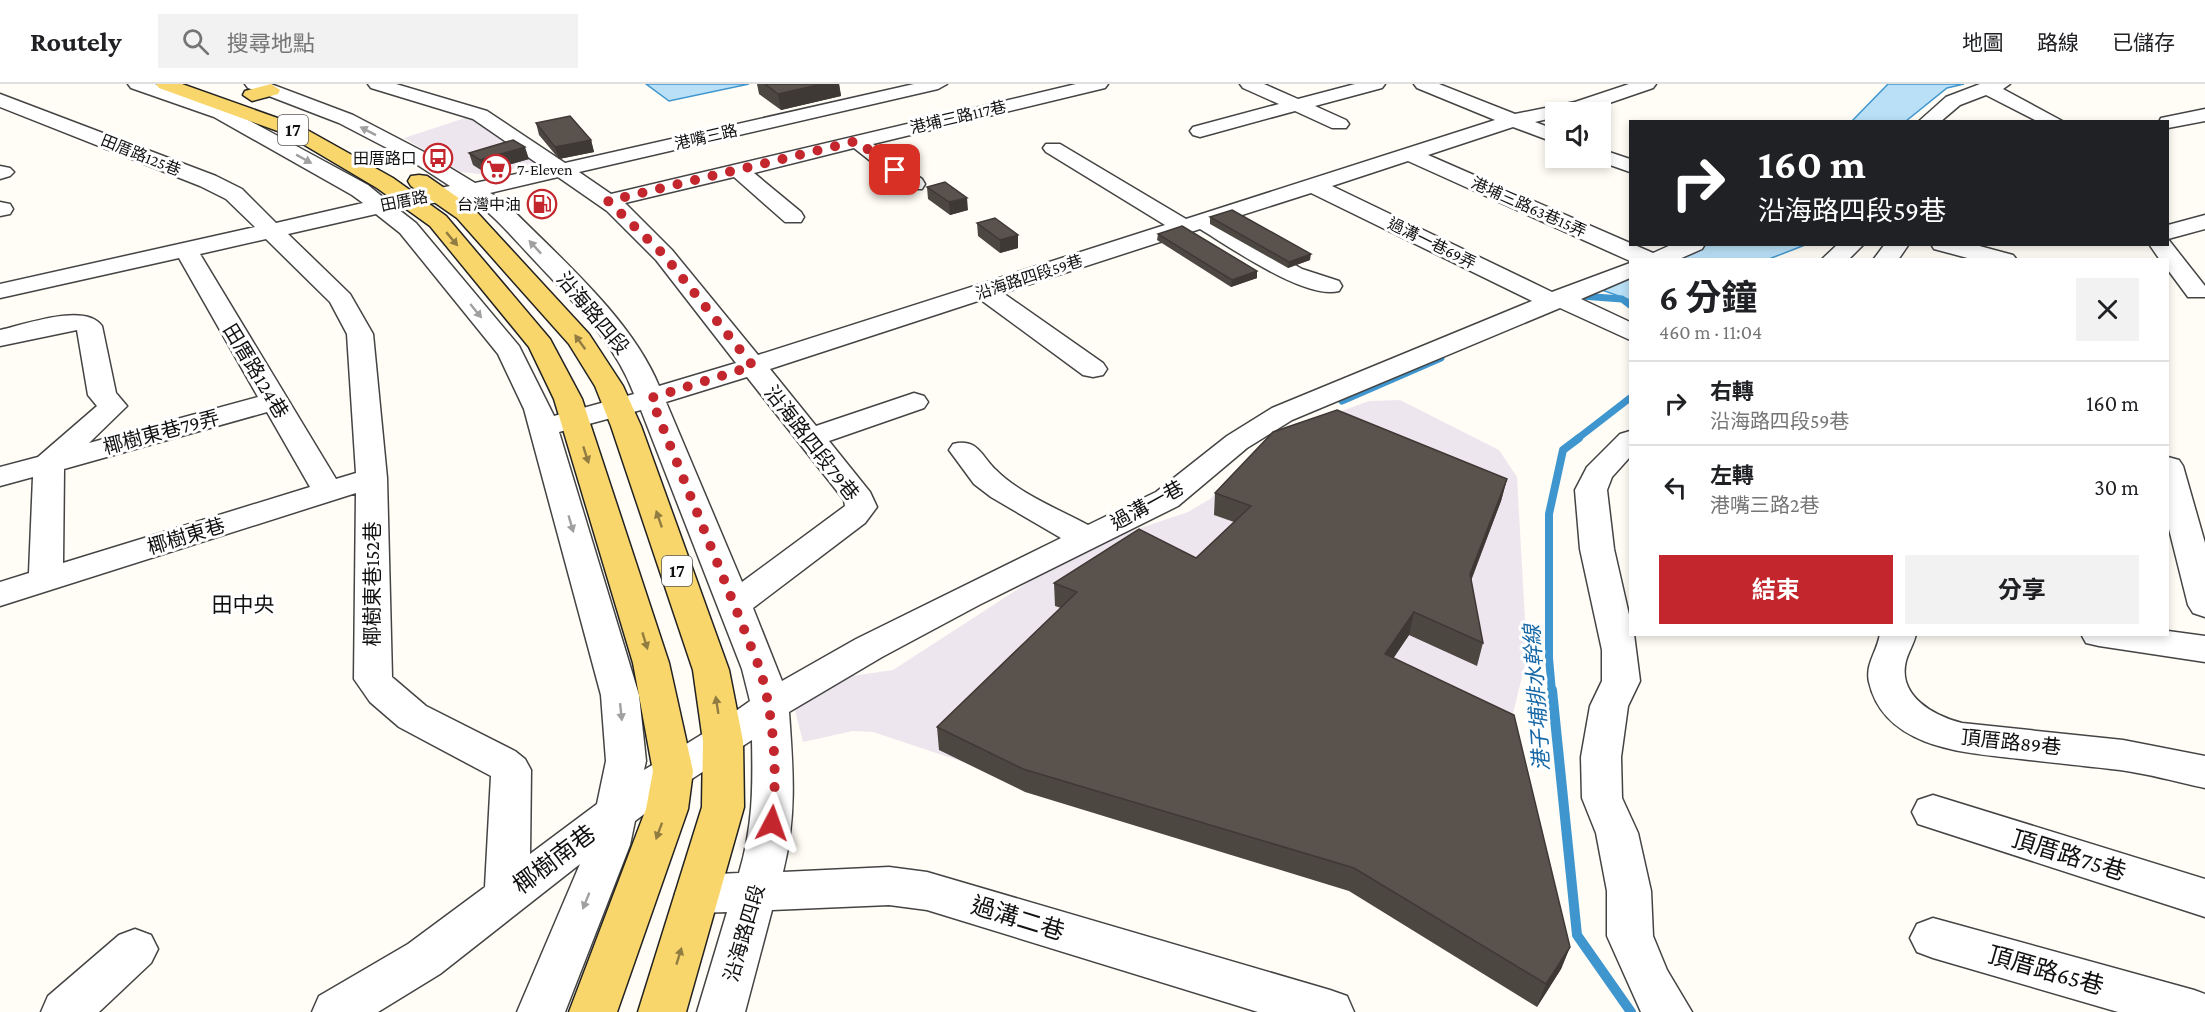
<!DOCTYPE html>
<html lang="zh-TW">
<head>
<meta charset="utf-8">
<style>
  :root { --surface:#fff; --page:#f2f2f2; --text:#202124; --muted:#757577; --line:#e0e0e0; --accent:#c4262e }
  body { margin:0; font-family:"Crimson Pro","Noto Sans TC",serif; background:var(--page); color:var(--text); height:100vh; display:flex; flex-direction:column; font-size:22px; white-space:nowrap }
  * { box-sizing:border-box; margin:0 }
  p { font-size:20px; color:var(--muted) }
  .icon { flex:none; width:33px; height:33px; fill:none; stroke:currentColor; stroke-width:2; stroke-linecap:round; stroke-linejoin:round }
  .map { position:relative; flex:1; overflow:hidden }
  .details { position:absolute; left:1629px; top:174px; width:540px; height:378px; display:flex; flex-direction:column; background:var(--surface); border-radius:0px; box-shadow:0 3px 9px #0003 }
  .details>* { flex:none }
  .guide { position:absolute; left:1629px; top:36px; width:540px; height:126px; border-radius:0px; box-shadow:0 3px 9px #0003; background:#202124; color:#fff; overflow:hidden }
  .controls { position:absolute; left:1545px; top:18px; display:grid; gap:12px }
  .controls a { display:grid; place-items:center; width:66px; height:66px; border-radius:0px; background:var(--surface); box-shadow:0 3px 9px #0003; font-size:30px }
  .pin { position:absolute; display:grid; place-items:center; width:51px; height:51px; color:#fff; margin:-26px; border-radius:12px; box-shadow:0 3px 9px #0006 }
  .me { position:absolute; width:66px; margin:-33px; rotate:4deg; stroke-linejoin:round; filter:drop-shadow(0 0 4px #0008) }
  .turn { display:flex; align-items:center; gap:21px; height:126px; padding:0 30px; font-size:27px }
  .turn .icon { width:78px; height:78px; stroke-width:2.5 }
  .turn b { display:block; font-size:42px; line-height:51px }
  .round { display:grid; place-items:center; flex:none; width:63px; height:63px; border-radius:0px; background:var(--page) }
  .summary { display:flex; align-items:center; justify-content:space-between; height:102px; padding:0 30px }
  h1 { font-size:36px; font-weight:700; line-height:45px }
  .action { display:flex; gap:12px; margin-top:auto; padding:12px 30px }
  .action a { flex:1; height:69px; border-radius:0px; background:var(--accent); color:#fff; font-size:24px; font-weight:700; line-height:69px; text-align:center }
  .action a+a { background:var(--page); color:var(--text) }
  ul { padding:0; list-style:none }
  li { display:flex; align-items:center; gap:18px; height:84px; padding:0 30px; border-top:2px solid var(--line) }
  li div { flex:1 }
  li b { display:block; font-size:22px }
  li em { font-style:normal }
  header { display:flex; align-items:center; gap:36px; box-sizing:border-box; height:84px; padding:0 30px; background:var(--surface); border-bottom:2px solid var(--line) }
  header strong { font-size:28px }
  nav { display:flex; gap:33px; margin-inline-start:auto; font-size:21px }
  .search { width:420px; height:54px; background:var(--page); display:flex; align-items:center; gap:15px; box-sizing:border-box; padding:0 21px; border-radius:0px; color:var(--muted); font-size:22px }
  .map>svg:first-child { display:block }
</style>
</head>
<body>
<header>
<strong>Routely</strong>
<div class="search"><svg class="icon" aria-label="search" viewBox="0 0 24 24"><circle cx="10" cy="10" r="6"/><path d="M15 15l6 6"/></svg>搜尋地點</div>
<nav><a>地圖</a><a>路線</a><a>已儲存</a></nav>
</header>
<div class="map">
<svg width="2205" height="928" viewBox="0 0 2205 928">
  <rect width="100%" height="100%" fill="#fffdf5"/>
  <!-- industrial -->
  <g fill="#eee6ef">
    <polygon points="477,30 552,75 489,91 461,88 404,54"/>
    <polygon points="1400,316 1499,366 1517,393 1527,572 1511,638 1547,909 1392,821 873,648 853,647 803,658 791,611 824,596 893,586 1081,464 1188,428 1210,415 1254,370 1287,347 1369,317"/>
  </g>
  <!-- water -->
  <g fill="#b9e0f7" stroke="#3f96cf" stroke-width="1.5">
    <polygon points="646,0 749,0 669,17"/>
    <polygon points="1888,0 1964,0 1947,4 1906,37 1852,37"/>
    <polygon points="1706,161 1805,161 1769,175 1657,176"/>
    <polygon points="1630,188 1630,216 1596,204"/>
  </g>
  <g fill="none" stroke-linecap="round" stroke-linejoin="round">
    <!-- stream-far2 -->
    <g stroke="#3f96cf" stroke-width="7">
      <polyline points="1576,214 1581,212 1622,215 1630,221"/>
      <polyline points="1342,317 1441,274"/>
      <polyline points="1577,355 1630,314"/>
    </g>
    <!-- stream-far1 -->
    <polyline stroke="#3f96cf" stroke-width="8" points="1552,608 1549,574 1549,430 1563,366 1579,354"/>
    <!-- stream -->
    <polyline stroke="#3f96cf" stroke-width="10" points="1552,606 1577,851 1631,928"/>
    <!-- minor casing -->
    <g stroke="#444" stroke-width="3">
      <g id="minor">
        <path d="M128,0H155L228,25L368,101L385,115L450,102L410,76L339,39L248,4L245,0H271L353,31L424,68L475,99L544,84L473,35L371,4L368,0H396L487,27L565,79L914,0H947L938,5L579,88L611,110L1076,0H1108L1105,4L873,60L922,95L925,100L922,105H906L854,64L754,89L801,128L804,133L801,138H785L734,93L625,119L672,166L758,271L1165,141L1046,68L1043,64L1046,60H1060L1186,135L1495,36L1417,4L1414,0H1439L1515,30L1575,18L1629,0H1656L1653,4L1586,27L1556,28V33L1535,38L1556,46V59L1513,43L1428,71L1653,169L1673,160H1705L1702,165L1677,176L1630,177L1408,77L1332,102L1552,208L1630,179V194L1581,215L1630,238V256L1560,224L1292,336L1247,364L1178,422L979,521L882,573L789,628C793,685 797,732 783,788L889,783L927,788L1330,906L1347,912L1354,928H1258L927,826L889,821L772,826L745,928H697L727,828L697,829L681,823L675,810L681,797L697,791L739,789C753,742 753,705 752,656L687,698L635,737L630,761L565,928H517L580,780L440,890L378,928H312L319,912L408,860L485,803L491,692L399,643L370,618L354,595L356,409L0,522V498L29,489L33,393L0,402V383L38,373L97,322L88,311L77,246L0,262V246C24,241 85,218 102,242L116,309L127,322L89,359L258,313L179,174L0,214V200L255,143L226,115L200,102L0,23V10L216,92L242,105L276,139L363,119L352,111L214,33L131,4ZM558,93L607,127L656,176L736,279L659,302C630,232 556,171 503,116L490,109ZM1311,109L1532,217L1272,324L1227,352L1156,408L1088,441C1058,425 1020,410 996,386C981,372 978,354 953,360L949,366L974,400L991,413L1061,454L856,555L782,597L753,524L865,439L877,423L870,408L829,357L924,324L928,318L924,312L914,309L816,342L770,285L981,216L1083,291L1093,293L1103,291L1107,285L1103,279L1003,209L1200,145C1230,163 1305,216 1339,207L1342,202L1339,197L1302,185L1220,138ZM468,113C494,130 513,154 535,177C573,218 614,257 634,310L554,332L519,262L416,139L398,125ZM376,130L400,149L498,270L524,325L601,611L606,677L597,720L530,770L531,686L525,675L515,667L426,622L392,593L387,394L373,250L350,210L288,150ZM266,155L330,218L347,250L356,389L336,395L200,170ZM747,293L844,416L845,422L742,498L666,318ZM641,326L742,585L750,617L709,646L644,686L646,677L639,611L559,348ZM267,328L310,403L63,479L64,385Z"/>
        <polygon points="1240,0 1264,0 1298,15 1355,0 1385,0 1382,4 1315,22 1346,36 1349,40 1346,44 1332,44 1295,27 1200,53 1193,51 1190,47 1193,43 1279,20 1243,4"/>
        <polygon points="1980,0 2010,0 2003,5 2064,38 2039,38 1986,11 1960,21 1940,38 1918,38 1946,13"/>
        <polygon points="2205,25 2205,37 2168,44 2168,38 2159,38 2161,34"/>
        <polygon points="1600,65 1630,75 1630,88 1593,75 1591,74 1600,74"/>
        <polygon points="0,82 10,84 14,88 10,92 0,95"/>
        <polygon points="0,118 10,120 13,125 10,130 0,132"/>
        <polygon points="2205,131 2205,145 2168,155 2168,141"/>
        <polygon points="2168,155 2205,202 2205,213 2188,213 2168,186 2168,176 2160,176 2149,160 2168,160"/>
        <polygon points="1838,160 1864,160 1848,176 1821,176"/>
        <polygon points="1885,160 1909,160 1898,176 1873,176"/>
        <polygon points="1931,160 1972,160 2013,171 2017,176 1975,176 1934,165"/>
        <polygon points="1630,347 1630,373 1612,393 1607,406 1614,465 1630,535 1630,550 1634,550 1640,597 1628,622 1621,673 1622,714 1638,749 1651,807 1653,852 1667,886 1692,928 1641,928 1607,852 1607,807 1596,749 1582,714 1581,673 1590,622 1602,597 1602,566 1580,465 1575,406 1587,383 1620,350"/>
        <polygon points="2168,373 2179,376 2183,382 2205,459 2205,533 2193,529 2188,521 2168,441"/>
        <polygon points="2168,547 2205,552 2205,578 2099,562 2086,559 2081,550 2168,550"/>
        <path d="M1880,550H1916C1914,560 1908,568 1906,577C1897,612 1934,632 1962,639L2123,656L2205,672V704C2177,698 2149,690 2120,686C2087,682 2054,679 2021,675C1967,669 1884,665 1869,598C1865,580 1877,568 1880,550Z"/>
        <polygon points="1933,711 2205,795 2205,833 1918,740 1912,728 1918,716"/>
        <polygon points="1933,834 2194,906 2205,910 2205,928 2118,928 1933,874 1917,868 1910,854 1917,840"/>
        <polygon points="135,845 151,851 158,865 151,879 99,928 41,928 48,912 119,851"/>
      </g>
    </g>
    <!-- major casing -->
    <g stroke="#222" stroke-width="3">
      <g id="major">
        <polygon points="156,0 182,0 300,42 393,94 446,132 550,255 582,315 669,579 693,687 688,725 617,928 569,928 646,725 653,687 633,579 554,315 529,263 430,142 377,104 286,50 159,4"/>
        <polygon points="271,0 280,6 278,10 252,17 243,11 245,7"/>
        <polygon points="419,91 427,92 473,124 589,250 623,302 641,342 729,586 743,657 744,723 686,928 638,928 702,723 703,657 693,586 611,342 595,302 569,260 457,134 411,102 408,97 411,92"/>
      </g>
    </g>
    <!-- minor -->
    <use href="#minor" fill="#fff" fill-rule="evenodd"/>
    <!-- major -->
    <use href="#major" fill="#f9d66b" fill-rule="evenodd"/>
  </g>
  <!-- wall -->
  <g fill="#4d4742">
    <polygon points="757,0 839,0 841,12 781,26 759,10"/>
    <polygon points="536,39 591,56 594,68 559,75 539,51"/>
    <polygon points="469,69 529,75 484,88 473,81"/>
    <polygon points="927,103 968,126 950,131 928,115"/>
    <polygon points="1210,133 1310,176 1288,184 1210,140"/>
    <polygon points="977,139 1018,151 1018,164 1000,169 978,152"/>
    <polygon points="1158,150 1257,194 1231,203 1157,156"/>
    <polygon points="1507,395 1501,417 1471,495 1483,559 1477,582 1409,551 1393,574 1570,863 1561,885 1537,923 1349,807 1025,708 939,666 937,643 1061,524 1055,522 1054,499 1196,474 1234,438 1214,431 1215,409"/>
  </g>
  <!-- shaded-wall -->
  <g fill="#3f3936">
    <polygon points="822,0 839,0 841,12 781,26 778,10"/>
    <polygon points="591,56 594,68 559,75 555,63"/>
    <polygon points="525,63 529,75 484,88 480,76"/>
    <polygon points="967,114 968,126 950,131 949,118"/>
    <polygon points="1018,151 1018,164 1000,169 1000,156"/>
    <polygon points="1311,170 1310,176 1288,184 1289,178"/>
    <polygon points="1257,187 1257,194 1231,203 1232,196"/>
    <polygon points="1507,395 1501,417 1465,513 1470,490"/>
    <polygon points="1414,528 1409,551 1381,593 1385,570"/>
    <polygon points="1570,863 1561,885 1537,923 1546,900"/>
  </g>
  <!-- building -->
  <g fill="#5a524d" stroke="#3f3936" stroke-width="1.5">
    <polygon points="765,0 822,0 778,10"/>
    <polygon points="570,32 591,56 555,63 536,39"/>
    <polygon points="513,56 525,63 480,76 469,69"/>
    <polygon points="945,98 967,114 949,118 927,103"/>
    <polygon points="1232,126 1311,170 1289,178 1210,133"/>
    <polygon points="995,134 1018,151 1000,156 977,139"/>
    <polygon points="1182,142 1257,187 1232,196 1158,150"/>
    <polygon points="1337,326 1507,395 1470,490 1483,559 1414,528 1385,570 1514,631 1570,863 1546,900 1354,784 1023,685 937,643 1077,508 1054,499 1139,445 1196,474 1251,422 1215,409 1273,348"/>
  </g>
  <!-- one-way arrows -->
  <defs><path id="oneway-solid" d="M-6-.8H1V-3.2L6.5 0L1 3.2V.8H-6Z" transform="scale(1.5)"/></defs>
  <g fill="#a0a0a0">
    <use href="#oneway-solid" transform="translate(368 47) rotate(-153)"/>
    <use href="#oneway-solid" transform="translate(304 75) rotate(29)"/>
    <use href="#oneway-solid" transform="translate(535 163) rotate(-133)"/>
    <use href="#oneway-solid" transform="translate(476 227) rotate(51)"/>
    <use href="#oneway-solid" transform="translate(571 440) rotate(74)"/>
    <use href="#oneway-solid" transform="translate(621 628) rotate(84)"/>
    <use href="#oneway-solid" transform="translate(586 817) rotate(112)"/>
  </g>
  <g fill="#917d42">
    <use href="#oneway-solid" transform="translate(452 155) rotate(50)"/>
    <use href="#oneway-solid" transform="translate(580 258) rotate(-126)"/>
    <use href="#oneway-solid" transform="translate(586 371) rotate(72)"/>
    <use href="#oneway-solid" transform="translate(659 435) rotate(-109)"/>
    <use href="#oneway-solid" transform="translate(645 557) rotate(73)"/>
    <use href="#oneway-solid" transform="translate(717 621) rotate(-99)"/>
    <use href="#oneway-solid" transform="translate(659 747) rotate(110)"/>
    <use href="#oneway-solid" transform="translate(679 872) rotate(-73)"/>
  </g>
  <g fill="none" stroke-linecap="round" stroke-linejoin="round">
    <!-- route -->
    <path stroke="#c4262e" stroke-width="10" stroke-dasharray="0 18" d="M772,739C778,689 774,633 760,585L651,314L753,282L664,171L608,117L857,57L895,86"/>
  </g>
  <!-- icons -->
  <defs>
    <g id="bus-ring" transform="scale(1.5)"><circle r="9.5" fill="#fff" stroke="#c4262e" stroke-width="1.5"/><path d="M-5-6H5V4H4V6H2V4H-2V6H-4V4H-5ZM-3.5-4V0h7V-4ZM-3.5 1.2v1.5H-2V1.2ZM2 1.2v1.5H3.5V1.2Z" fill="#c4262e"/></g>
    <g id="supermarket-ring" transform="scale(1.5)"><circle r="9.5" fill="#fff" stroke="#c4262e" stroke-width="1.5"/><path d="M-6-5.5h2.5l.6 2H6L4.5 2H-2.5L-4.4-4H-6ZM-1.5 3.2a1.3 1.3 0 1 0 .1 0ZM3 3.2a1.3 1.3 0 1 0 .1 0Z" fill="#c4262e"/></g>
    <g id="fuel-ring" transform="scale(1.5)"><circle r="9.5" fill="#fff" stroke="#c4262e" stroke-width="1.5"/><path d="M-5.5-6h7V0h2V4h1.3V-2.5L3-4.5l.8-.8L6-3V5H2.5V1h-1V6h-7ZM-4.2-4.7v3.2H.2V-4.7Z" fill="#c4262e"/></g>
  </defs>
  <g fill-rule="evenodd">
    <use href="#bus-ring" x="438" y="74"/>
    <use href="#supermarket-ring" x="496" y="85"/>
    <use href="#fuel-ring" x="542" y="120"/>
  </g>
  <g text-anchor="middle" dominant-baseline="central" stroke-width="6" stroke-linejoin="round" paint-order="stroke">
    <!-- far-street labels -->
    <g font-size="16" fill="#111" stroke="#fff">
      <text transform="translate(958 33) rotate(-13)">港埔三路117巷</text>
      <text transform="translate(706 53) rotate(-13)">港嘴三路</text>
      <text transform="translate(141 71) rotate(22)">田厝路125巷</text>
      <text transform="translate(404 117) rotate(-12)">田厝路</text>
      <text transform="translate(1529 123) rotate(24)">港埔三路63巷15弄</text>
      <text transform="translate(1432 159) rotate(26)">過溝一巷69弄</text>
      <text transform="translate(1029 193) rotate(-18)">沿海路四段59巷</text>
    </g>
    <!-- far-poi labels -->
    <g font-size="16" fill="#111" stroke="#fff" text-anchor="end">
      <text x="417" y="74">田厝路口</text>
      <text x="517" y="85" text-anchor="start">7-Eleven</text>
      <text x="521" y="120">台灣中油</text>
    </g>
    <!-- shield labels -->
    <g fill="#fff" stroke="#585858" stroke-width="1.5">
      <rect x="278" y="31" width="30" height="30" rx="4.5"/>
      <rect x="662" y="472" width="30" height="30" rx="4.5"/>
    </g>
    <g font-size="18" font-weight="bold" fill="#111">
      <text x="293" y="46">17</text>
      <text x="677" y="487">17</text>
    </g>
    <!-- street labels -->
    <g font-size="20" fill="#111" stroke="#fff">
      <text transform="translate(593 229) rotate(50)">沿海路四段</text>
      <text transform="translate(256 287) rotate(59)">田厝路124巷</text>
      <text transform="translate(161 348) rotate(-15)">椰樹東巷79弄</text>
      <text transform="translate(812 359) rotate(52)">沿海路四段79巷</text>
      <text transform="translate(1147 421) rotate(-29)">過溝一巷</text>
      <text transform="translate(186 452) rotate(-17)">椰樹東巷</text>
      <text transform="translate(372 500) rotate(-90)">椰樹東巷152巷</text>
      <text transform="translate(2011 658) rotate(6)">頂厝路89巷</text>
      <text transform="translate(744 849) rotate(-74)">沿海路四段</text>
    </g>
    <!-- neighbourhood labels -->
    <g font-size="21" fill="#111" stroke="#fff">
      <text x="243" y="521">田中央</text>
    </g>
    <!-- water labels -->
    <g font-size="21" font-style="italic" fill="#1768a6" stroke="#fff">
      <text transform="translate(1537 614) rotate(-94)">港子埔排水幹線</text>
    </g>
    <!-- near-street labels -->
    <g font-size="24" fill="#111" stroke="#fff">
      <text transform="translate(2069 771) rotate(17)">頂厝路75巷</text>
      <text transform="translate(554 775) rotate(-37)">椰樹南巷</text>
      <text transform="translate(1018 834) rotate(17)">過溝二巷</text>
      <text transform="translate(2046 886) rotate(16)">頂厝路65巷</text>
    </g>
  </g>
</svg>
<div class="controls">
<a><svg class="icon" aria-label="sound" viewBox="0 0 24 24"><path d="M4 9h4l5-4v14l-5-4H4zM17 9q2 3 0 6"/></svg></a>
</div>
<div class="pin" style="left:895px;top:86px;background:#d93025"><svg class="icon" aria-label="arrive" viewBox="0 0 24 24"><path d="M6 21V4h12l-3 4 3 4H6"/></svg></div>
<svg class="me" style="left:772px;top:739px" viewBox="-20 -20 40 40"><path d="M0-17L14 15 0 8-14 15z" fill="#c4262e" stroke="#fff" stroke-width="4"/></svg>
<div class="guide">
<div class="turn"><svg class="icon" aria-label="right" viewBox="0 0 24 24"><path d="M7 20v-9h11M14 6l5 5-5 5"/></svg><div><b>160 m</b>沿海路四段59巷</div></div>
</div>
<section class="details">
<div class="summary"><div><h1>6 分鐘</h1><p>460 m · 11:04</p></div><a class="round"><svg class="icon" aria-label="close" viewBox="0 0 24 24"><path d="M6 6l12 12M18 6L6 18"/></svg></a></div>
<ul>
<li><svg class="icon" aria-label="right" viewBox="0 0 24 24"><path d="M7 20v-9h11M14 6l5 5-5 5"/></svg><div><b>右轉</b><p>沿海路四段59巷</p></div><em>160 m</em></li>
<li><svg class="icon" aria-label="left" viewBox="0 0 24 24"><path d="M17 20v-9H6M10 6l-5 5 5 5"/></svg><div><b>左轉</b><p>港嘴三路2巷</p></div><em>30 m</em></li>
</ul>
<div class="action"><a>結束</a><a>分享</a></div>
</section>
</div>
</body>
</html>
